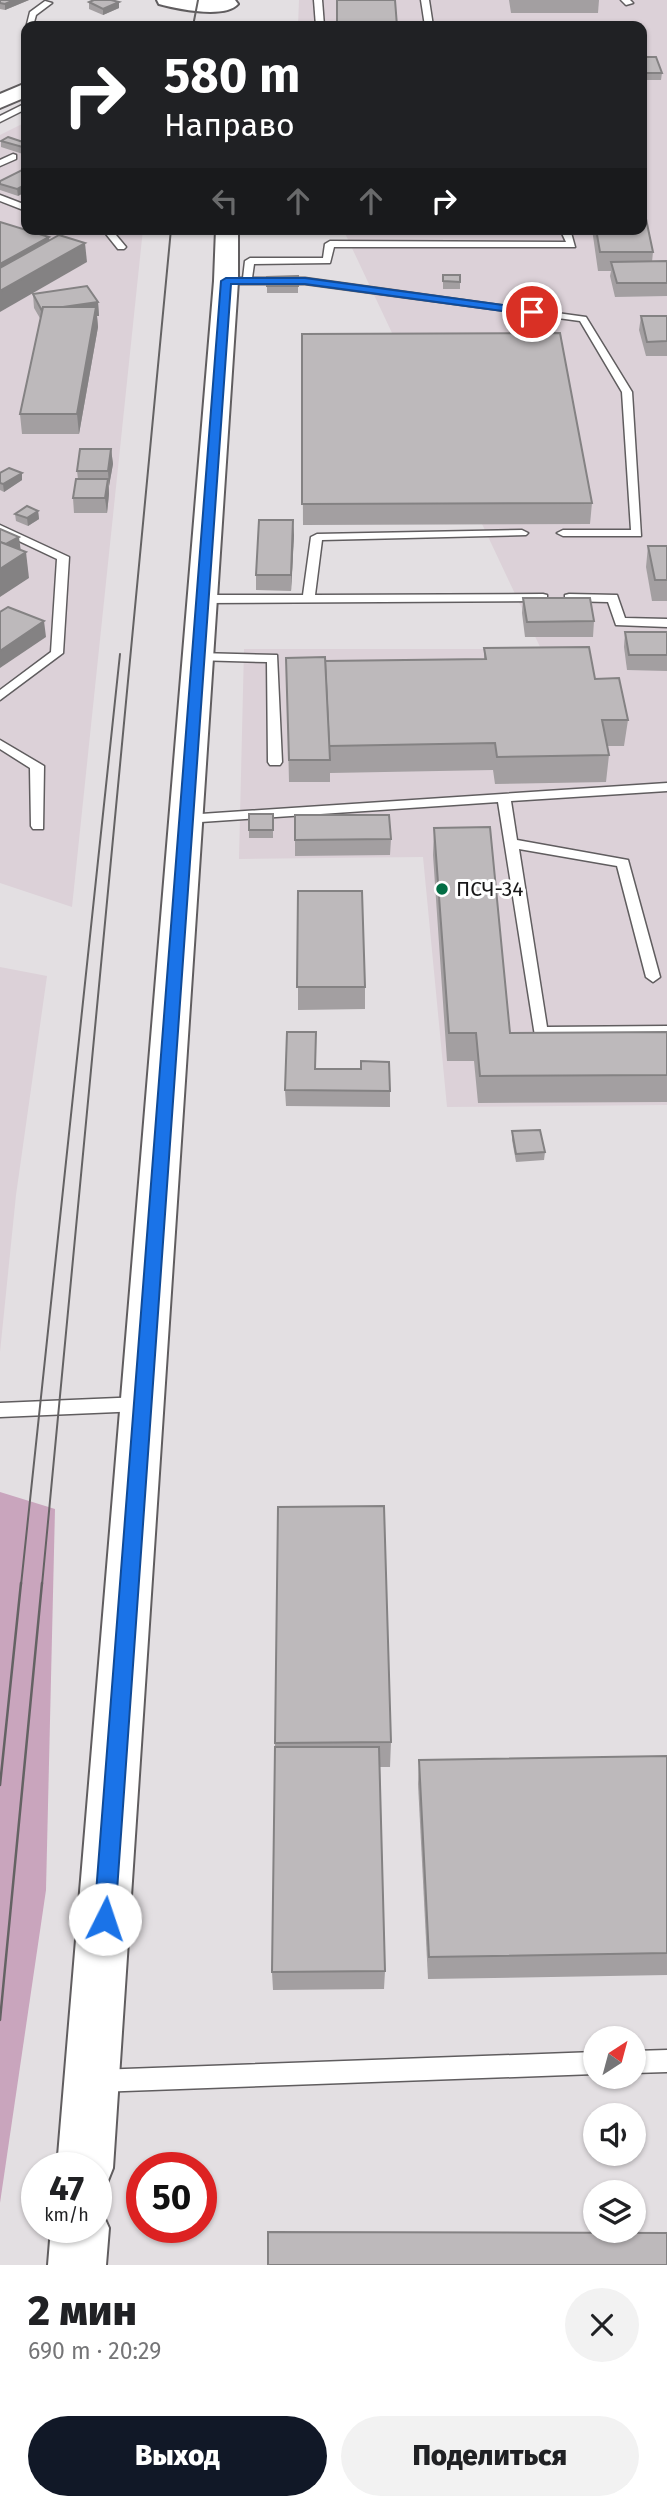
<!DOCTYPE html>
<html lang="ru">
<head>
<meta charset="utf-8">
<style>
  :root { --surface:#fff; --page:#f2f2f2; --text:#202124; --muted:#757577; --accent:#111827 }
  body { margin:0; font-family:"Fira Sans",sans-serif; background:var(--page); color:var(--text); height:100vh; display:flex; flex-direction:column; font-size:26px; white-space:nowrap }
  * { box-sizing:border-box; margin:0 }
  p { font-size:23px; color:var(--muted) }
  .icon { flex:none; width:38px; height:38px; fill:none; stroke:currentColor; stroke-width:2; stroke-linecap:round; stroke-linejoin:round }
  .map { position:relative; height:2265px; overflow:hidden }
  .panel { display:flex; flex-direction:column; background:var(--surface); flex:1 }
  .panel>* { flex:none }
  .banner { position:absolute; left:21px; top:21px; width:626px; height:214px; border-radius:14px; box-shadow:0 2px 5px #0004; background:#202124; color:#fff; overflow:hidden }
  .needle { width:46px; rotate:36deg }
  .buttons { position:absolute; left:583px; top:2026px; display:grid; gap:14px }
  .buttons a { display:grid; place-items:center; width:63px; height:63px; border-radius:50%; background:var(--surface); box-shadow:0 2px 5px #0004; font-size:35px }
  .speed { position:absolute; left:21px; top:2152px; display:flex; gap:14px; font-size:35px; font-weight:700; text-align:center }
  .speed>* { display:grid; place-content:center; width:91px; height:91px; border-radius:50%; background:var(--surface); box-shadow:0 2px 5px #0004; line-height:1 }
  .speed small { font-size:18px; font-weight:400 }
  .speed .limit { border:10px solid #d22; background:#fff; color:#111 }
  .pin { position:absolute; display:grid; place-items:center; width:60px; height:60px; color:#fff; margin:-30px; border:4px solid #fff; border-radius:50%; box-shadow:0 2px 7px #0007 }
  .me { position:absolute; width:77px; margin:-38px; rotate:4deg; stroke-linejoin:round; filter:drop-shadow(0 0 5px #0008) }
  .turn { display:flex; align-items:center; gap:24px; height:147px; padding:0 28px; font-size:32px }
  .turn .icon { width:91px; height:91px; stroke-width:2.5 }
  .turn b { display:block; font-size:49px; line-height:60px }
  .lanes { display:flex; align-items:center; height:66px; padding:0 28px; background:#0003; justify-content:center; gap:35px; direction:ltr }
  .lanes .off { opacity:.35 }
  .round { display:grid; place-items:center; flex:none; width:74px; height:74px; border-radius:37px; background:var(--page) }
  .headline { display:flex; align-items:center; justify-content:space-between; height:119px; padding:0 28px }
  h1 { font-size:42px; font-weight:800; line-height:52px }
  .action { display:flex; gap:14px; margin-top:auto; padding:14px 28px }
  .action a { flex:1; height:80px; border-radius:42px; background:var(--accent); color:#fff; font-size:28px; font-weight:800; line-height:80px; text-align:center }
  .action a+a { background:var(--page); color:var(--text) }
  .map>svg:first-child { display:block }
</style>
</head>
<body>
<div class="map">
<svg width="667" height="2265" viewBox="0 0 667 2265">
  <rect width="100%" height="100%" fill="#e3dfe2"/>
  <!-- built -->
  <g fill="#dcd1d8">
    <polygon points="299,0 667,0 667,1105 447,1107 423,857 239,859 244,649 541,649 343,229 642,229 642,26 298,26"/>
    <polygon points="26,122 26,229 143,229 72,907 0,883 0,135"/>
    <polygon points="0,967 47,976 16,1195 0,1352"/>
  </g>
  <!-- green -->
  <polygon fill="#c9a5bd" points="0,1492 55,1509 46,1890 0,2203"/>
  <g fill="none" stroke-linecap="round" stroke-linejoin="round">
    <!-- lane casing -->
    <g stroke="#605d5f" stroke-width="3">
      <g id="lane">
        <polygon points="314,0 322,0 324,26 316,26"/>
        <polygon points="421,0 429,0 433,26 425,26"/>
        <polygon points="621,0 630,0 633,3 626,5"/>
        <polygon points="45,1 52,3 36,15 33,26 26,28 30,12"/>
        <polygon points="26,103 26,109 0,122 0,116"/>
        <polygon points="13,154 16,155 16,159 0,166 0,160"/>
        <polygon points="0,195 26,205 26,211 0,201"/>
        <polygon points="102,229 111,229 126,247 124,249 118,249"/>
        <polygon points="560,229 570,229 575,247 334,247 330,263 254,264 252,278 305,278 586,317 632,392 641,536 563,536 557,533 563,530 631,530 622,392 580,321 305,284 226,284 221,281 226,278 243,278 245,261 250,258 323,258 325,244 330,241 566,242"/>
        <polygon points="0,525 69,557 63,653 0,700 0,690 51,652 57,559 0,532"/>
        <polygon points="522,530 528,533 526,535 322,540 315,595 543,594 547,595 547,601 203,603 197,599 203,595 303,595 311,537 317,534"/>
        <polygon points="569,594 617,595 625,618 667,619 667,627 616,625 608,602 565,601 565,595"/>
        <polygon points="198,653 277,655 282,762 280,765 270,765 268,762 267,662 194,660 192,657"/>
        <polygon points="0,740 44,766 43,829 33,829 31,826 30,768 0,749"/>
        <polygon points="667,783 667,791 511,801 517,840 628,860 660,977 653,982 646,977 617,866 519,849 547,1027 667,1026 667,1036 535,1036 498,802 186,823 179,819 186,815"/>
        <polygon points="141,1397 147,1399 150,1404 147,1409 141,1411 0,1417 0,1403"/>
        <polygon points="667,2050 667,2072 634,2073 634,2051"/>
        <polygon points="595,2052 595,2074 97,2092 89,2089 86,2081 89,2073 97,2070"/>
      </g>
    </g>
    <!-- secondary casing -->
    <g stroke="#605d5f" stroke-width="4">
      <g id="secondary">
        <path d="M157,0H235L238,4C225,19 177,9 159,4Z"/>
        <polygon points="26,83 26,97 0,108 0,94"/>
        <polygon points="216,229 238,229 238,281 113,2168 105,2188 96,2192 96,2168 57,2168 214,281"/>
        <polygon points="96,2206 100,2208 109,2228 106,2265 48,2265 51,2228 96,2228"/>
      </g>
    </g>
    <!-- lane -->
    <use href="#lane" fill="#fff" fill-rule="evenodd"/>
    <!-- secondary -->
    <use href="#secondary" fill="#fff" fill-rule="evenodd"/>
    <!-- tram-far1 -->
    <g stroke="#646263" stroke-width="2">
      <polyline points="193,26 198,0"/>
      <polyline points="21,1585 120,654"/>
      <polyline points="42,1585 171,229"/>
    </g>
    <!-- tram -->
    <g stroke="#646263" stroke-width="2.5">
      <polyline points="0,1785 21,1583"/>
      <polyline points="0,2020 42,1583"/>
    </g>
  </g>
  <!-- wall -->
  <g fill="#a39fa1">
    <polygon points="0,0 29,0 5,10 0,9"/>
    <polygon points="509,0 599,0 598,13 511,13"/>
    <polygon points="89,2 119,2 119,8 103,15 89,9"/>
    <polygon points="642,57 662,73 661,80 646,80 642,70"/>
    <polygon points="1,141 26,143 26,155 1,147"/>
    <polygon points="26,168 18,196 0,190 0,181"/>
    <polygon points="63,229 86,229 74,234"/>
    <polygon points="284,229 487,229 487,234 284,235"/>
    <polygon points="592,229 642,229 653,252 652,262 667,261 667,296 615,297 610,276 611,271 598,271"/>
    <rect x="443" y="275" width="17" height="14"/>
    <polygon points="298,276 298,293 267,293 267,277"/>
    <polygon points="33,294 98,302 99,316 97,316 98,327 79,434 22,434 20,414 41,320 34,308"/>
    <polygon points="641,316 667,316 667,356 646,356 639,330"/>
    <polygon points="302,334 592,503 590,524 303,525"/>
    <polygon points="111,449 113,464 109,486 109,494 107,513 74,513 73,498 78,479 77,471"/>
    <polygon points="0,473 22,480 4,492 0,490"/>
    <polygon points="38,511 39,519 28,526 16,521 15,514"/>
    <polygon points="294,535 291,591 256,590 256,575"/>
    <polygon points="648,546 667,546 667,601 652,601 646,567"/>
    <polygon points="523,598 594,621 593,637 525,637 522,613"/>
    <polygon points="625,632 667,632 667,671 627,670 624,647"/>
    <polygon points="484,648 595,679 628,720 624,746 607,746 609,755 606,782 495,784 493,770 330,773 330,782 289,782 286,658 325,665 484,659"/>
    <rect x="249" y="814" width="24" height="24"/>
    <polygon points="295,815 391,839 390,855 295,856"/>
    <polygon points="434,828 510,1033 667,1032 667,1102 478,1103 474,1061 447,1061 433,855"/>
    <polygon points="298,891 365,987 365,1009 298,1010"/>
    <polygon points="315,1069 390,1091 390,1107 286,1106 285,1090"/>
    <polygon points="512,1131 545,1152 544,1160 516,1162 512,1140"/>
    <polygon points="278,1507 391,1742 390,1767 380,1767 385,1971 384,1989 273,1990 272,1972"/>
    <polygon points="667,1756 667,1975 428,1979 418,1784 419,1760"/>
  </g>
  <!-- shaded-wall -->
  <g fill="#848283">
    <polygon points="14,0 29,0 5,10 5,4"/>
    <polygon points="119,2 119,8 103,15 103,9"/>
    <polygon points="26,184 26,192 18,196 17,189"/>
    <polygon points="73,229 86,229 74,234"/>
    <polygon points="49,237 51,250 0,279 0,264"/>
    <polygon points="85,243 87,262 0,312 0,291"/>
    <polygon points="98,302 99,316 97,316 98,327 79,434 77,414 42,311"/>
    <polygon points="111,449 113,464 109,486 108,471"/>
    <polygon points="22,473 22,480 4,492 3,484"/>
    <polygon points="108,479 109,494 107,513 105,498"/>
    <polygon points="38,511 39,519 28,526 27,518"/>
    <polygon points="293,520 294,535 291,591 291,575"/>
    <polygon points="19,537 21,552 0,548"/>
    <polygon points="26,552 29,578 0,597 0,569"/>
    <polygon points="44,621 46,637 0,668 0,651"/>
  </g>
  <!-- building -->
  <g fill="#bdb9bb" stroke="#848283" stroke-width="2">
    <polygon points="0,0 14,0 5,4 0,3"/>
    <polygon points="94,0 111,0 119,2 103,9 89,2"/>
    <polygon points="337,0 395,0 397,26 337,26"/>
    <polygon points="642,57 656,57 662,73 646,73 642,61"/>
    <polygon points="8,137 26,143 26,148 1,141"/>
    <polygon points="26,168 26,184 17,189 0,184 0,181"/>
    <polygon points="642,200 653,252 600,252 596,229 642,229"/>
    <polygon points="0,222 49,237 0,264"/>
    <polygon points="59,235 85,243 0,291 0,268"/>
    <polygon points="667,261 667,283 617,283 611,262"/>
    <polygon points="443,275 460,275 460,282 443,281"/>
    <polygon points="298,276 298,286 267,286 267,277"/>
    <polygon points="87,286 98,302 63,307 43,307 42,311 33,294"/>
    <polygon points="43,307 96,307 77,414 20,414"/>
    <polygon points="641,316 667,316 667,341 647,342"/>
    <polygon points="560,333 592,503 302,504 302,334"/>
    <polygon points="80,449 111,449 108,471 77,471"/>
    <polygon points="9,468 22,473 3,484 0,483 0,473"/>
    <polygon points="76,479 108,479 105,498 73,498"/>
    <polygon points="27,506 38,511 27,518 15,514"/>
    <polygon points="259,520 293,520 291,575 256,575"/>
    <polygon points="0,529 19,537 6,544 0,542"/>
    <polygon points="0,542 26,552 0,569"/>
    <polygon points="648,546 667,546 667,580 655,580"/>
    <polygon points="523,598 590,598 594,621 527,622"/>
    <polygon points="8,607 44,621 0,651 0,612"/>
    <polygon points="625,632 667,632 667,655 629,655"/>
    <polygon points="589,647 595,679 619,678 628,720 602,720 609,755 497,757 495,743 329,746 325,661 486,659 484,648"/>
    <polygon points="325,657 330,760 289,760 286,658"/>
    <rect x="249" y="814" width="24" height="16"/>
    <polygon points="295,815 389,815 391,839 295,840"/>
    <polygon points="490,827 510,1033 667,1032 667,1075 480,1076 476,1033 449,1033 434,828"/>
    <polygon points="298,891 362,891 365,987 297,987"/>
    <polygon points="287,1032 316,1032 315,1069 361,1069 361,1061 389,1062 390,1091 285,1090"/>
    <polygon points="540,1130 545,1152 516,1154 512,1131"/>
    <polygon points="384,1506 391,1742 275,1743 278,1507"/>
    <polygon points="275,1747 379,1747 385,1971 272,1972"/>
    <polygon points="667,1756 667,1953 429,1957 419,1760"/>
    <polygon points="268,2232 667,2233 667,2265 268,2265"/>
  </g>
  <!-- route -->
  <polygon fill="#1a73e8" stroke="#114b97" stroke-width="2" points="226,278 305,278 532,309 537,312 532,315 305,284 231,284 115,1919 112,1926 105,1929 97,1926 94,1919 221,281"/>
  <!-- markers -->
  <circle fill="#026d44" stroke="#fff" stroke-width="2.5" cx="442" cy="889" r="7"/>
  <g text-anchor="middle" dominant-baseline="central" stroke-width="6" stroke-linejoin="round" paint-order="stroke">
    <!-- poi labels -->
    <g font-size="21" fill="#181718" stroke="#fff" text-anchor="start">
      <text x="456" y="889">ПСЧ-34</text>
    </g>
  </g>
</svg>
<div class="buttons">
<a><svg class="needle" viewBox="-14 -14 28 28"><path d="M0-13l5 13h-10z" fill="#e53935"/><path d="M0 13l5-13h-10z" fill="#757577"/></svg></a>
<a><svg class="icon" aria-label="sound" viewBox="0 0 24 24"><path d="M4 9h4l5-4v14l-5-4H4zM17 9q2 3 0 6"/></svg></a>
<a><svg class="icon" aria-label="layers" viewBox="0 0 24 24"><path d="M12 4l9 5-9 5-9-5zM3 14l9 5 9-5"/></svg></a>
</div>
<div class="speed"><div>47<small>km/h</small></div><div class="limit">50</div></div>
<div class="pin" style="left:532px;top:312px;background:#d93025"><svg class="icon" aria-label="arrive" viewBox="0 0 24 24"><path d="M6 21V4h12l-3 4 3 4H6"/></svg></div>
<svg class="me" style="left:105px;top:1919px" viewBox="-20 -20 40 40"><circle r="19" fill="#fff"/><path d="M0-13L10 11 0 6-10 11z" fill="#1a73e8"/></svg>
<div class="banner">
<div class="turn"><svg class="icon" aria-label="right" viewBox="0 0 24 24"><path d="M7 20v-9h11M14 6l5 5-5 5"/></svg><div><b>580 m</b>Направо</div></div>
<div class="lanes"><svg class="icon off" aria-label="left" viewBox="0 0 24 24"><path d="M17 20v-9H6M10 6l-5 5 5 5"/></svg><svg class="icon off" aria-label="ahead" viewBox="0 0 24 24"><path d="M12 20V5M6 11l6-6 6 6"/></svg><svg class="icon off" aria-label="ahead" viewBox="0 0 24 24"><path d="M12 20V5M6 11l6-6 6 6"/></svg><svg class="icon" aria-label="right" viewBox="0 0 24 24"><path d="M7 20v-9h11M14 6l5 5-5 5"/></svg></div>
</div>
</div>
<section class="panel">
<div class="headline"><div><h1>2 мин</h1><p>690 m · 20:29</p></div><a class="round"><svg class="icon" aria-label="close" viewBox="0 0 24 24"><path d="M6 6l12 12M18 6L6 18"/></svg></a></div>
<div class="action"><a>Выход</a><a>Поделиться</a></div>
</section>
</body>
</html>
